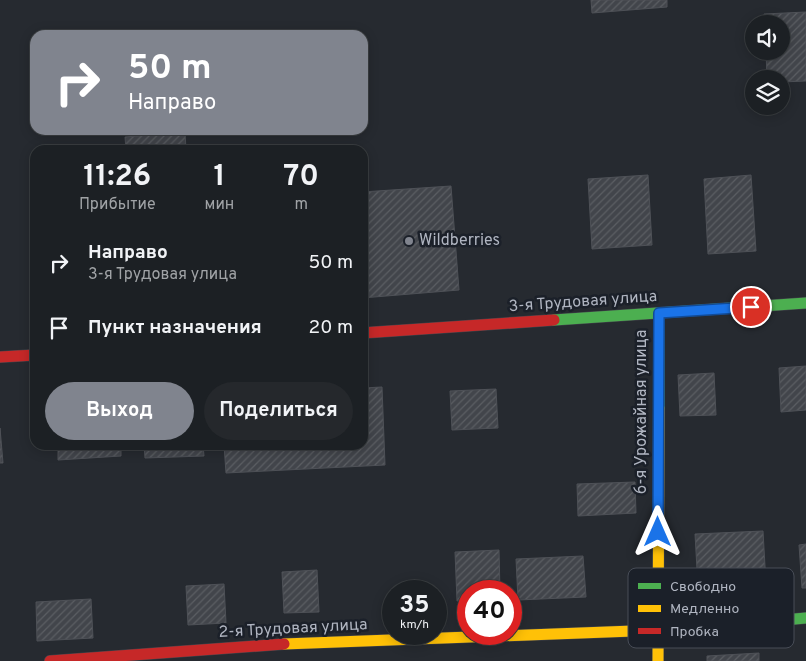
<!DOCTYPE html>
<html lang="ru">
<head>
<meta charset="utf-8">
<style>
  :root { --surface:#1c2024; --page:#25282c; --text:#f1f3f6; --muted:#a0a3a6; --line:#3a3e41; --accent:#80848e }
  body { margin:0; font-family:Overpass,sans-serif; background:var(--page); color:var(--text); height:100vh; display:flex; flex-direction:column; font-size:19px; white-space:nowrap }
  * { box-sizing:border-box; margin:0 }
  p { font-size:16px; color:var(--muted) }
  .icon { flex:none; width:28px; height:28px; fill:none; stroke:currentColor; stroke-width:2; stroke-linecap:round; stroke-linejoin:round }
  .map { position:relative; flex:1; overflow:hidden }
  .panel { position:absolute; left:30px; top:145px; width:338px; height:305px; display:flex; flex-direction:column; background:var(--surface); border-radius:15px; box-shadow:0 2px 12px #0003,0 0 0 1px var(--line) }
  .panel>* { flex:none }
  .top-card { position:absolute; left:30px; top:30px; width:338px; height:105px; border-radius:15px; box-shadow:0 2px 12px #0003,0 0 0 1px var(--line); background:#80848e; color:#fff; overflow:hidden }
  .buttons { position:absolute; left:745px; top:15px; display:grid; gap:10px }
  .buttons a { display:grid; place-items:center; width:45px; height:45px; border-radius:50%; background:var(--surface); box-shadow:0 2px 12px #0003,0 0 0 1px var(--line); font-size:25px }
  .speed { position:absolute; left:382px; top:580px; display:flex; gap:10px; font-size:25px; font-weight:700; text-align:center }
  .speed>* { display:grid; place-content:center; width:65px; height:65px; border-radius:50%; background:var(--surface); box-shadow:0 2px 12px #0003,0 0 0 1px var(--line); line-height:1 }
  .speed small { font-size:12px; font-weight:400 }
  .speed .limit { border:8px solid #d22; background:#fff; color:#111 }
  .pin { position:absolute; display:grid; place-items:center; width:42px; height:42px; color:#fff; margin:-21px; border:2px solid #fff; border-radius:50%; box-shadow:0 1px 5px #0007 }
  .me { position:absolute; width:55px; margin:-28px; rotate:0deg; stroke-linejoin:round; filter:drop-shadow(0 0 4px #0008) }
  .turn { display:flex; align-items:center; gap:18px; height:105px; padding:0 15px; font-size:22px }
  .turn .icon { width:65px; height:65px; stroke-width:2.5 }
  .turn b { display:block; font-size:35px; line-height:42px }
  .eta { display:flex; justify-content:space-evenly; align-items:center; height:85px; text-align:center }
  .eta b { font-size:30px; font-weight:700; line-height:35px }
  .cta { display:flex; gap:10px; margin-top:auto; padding:10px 15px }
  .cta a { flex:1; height:58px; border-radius:30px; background:var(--accent); color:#fff; font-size:20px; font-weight:700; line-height:58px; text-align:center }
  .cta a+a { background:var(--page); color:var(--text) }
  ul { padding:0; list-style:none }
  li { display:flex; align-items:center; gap:15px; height:65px; padding:0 15px }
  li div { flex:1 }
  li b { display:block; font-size:19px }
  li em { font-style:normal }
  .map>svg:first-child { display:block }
</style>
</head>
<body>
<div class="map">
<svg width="806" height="661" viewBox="0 0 806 661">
  <defs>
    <pattern id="building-hatch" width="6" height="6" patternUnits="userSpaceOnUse" patternTransform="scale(1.25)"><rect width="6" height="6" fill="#42454b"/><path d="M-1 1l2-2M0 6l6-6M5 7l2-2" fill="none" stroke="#5b5e63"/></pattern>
  </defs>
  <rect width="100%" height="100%" fill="#262a30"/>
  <!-- building -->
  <g fill="url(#building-hatch)" stroke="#4e5157">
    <polygon points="591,0 667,0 667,7 592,13"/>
    <polygon points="806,12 806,81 781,82 781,79 767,79 766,51 781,51 781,24 765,24 764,14"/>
    <polygon points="185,132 186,150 126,150 125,137"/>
    <polygon points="648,175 652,245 592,249 588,179"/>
    <polygon points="751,175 756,251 708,254 704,179"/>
    <polygon points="451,186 459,290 362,298 362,192"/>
    <polygon points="806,366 806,410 781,412 779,368"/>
    <polygon points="714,373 716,415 680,416 678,375"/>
    <polygon points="382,387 385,465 226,473 224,445 362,445 362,388"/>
    <polygon points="496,389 498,428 452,430 450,391"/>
    <polygon points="0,428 3,463 0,463"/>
    <polygon points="58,445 121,445 121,456 58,460"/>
    <polygon points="144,445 203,445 204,456 145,458"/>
    <polygon points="635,482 636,513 578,516 577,484"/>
    <polygon points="763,531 766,584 698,587 695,534"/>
    <polygon points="806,544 806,588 802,588 799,545"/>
    <polygon points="499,550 500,591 469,591 469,600 457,601 455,552"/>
    <polygon points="583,556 586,597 518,600 516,559"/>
    <polygon points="317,570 319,612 284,613 282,572"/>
    <polygon points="224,584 226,623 188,625 186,586"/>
    <polygon points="91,599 93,638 37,641 36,602"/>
    <polygon points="759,653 759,661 707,661 707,656"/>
  </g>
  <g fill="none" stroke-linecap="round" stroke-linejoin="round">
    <!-- fast casing -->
    <g stroke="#44464d" stroke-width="12">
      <g id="fast">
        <polyline points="554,320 806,303"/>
        <polyline points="659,408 659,313"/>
        <polyline points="686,629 806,618"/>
      </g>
    </g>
    <!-- slow casing -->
    <g stroke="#44464d" stroke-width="12">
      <g id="slow">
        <polyline points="284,644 686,629"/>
        <polyline points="658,661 659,408"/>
      </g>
    </g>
    <!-- jam casing -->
    <g stroke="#44464d" stroke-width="12">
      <g id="jam">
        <polyline points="362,333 554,320"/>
        <polyline points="0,357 35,355"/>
        <polyline points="50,661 284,644"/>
      </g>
    </g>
    <!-- fast -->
    <use href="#fast" stroke="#4caf50" stroke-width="11"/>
    <!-- slow -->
    <use href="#slow" stroke="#ffc107" stroke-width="11"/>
    <!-- jam -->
    <use href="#jam" stroke="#c62828" stroke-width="11"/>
  </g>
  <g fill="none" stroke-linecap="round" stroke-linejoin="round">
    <!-- route casing -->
    <g stroke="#114b97" stroke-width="12">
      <polyline id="route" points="658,532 659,313 751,307"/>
    </g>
    <!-- route -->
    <use href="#route" stroke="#1a73e8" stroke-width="9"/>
  </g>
  <!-- markers -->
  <circle fill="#80848e" stroke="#1b2029" stroke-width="2" cx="409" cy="241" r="5"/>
  <g text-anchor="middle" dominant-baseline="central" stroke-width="5" stroke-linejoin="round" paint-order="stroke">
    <!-- poi labels -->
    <g font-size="16" fill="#b0b5c1" stroke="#1b2029" text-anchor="start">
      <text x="419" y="241">Wildberries</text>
    </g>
    <!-- street labels -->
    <g font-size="16" fill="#b0b5c1" stroke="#1b2029">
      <text transform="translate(583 302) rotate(-4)">3-я Трудовая улица</text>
      <text transform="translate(642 412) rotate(-90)">6-я Урожайная улица</text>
      <text transform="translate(293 629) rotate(-3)">2-я Трудовая улица</text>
    </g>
  </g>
  <!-- legend -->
  <rect x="628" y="568" width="166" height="80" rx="8" fill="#1b2029" stroke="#484d57" stroke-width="1"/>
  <rect x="638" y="583" width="23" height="6" fill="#4caf50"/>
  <rect x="638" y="605" width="23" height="7" fill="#ffc107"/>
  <rect x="638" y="628" width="23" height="6" fill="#c62828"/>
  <g font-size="14" fill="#b0b5c1">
    <text x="670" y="591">Свободно</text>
    <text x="670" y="613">Медленно</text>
    <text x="670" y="636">Пробка</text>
  </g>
</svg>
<div class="buttons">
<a><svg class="icon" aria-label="sound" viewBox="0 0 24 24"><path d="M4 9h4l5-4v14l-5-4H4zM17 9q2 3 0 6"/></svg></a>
<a><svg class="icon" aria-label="layers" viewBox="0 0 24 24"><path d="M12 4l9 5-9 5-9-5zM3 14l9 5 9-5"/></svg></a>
</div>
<div class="speed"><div>35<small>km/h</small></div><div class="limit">40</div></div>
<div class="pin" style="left:751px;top:307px;background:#d93025"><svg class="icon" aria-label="arrive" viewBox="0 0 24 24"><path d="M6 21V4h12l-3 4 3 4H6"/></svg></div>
<svg class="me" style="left:658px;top:532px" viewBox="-20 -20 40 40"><path d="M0-17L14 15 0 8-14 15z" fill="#1a73e8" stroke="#fff" stroke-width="4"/></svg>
<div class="top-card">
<div class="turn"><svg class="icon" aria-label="right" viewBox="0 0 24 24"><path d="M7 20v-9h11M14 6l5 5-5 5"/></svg><div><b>50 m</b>Направо</div></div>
</div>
<section class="panel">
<div class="eta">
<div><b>11:26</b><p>Прибытие</p></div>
<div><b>1</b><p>мин</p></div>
<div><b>70</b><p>m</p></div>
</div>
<ul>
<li><svg class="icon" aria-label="right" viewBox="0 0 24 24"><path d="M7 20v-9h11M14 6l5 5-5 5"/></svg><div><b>Направо</b><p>3-я Трудовая улица</p></div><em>50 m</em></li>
<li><svg class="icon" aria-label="arrive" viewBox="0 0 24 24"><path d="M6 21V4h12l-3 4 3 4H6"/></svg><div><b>Пункт назначения</b></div><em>20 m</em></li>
</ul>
<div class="cta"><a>Выход</a><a>Поделиться</a></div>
</section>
</div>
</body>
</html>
